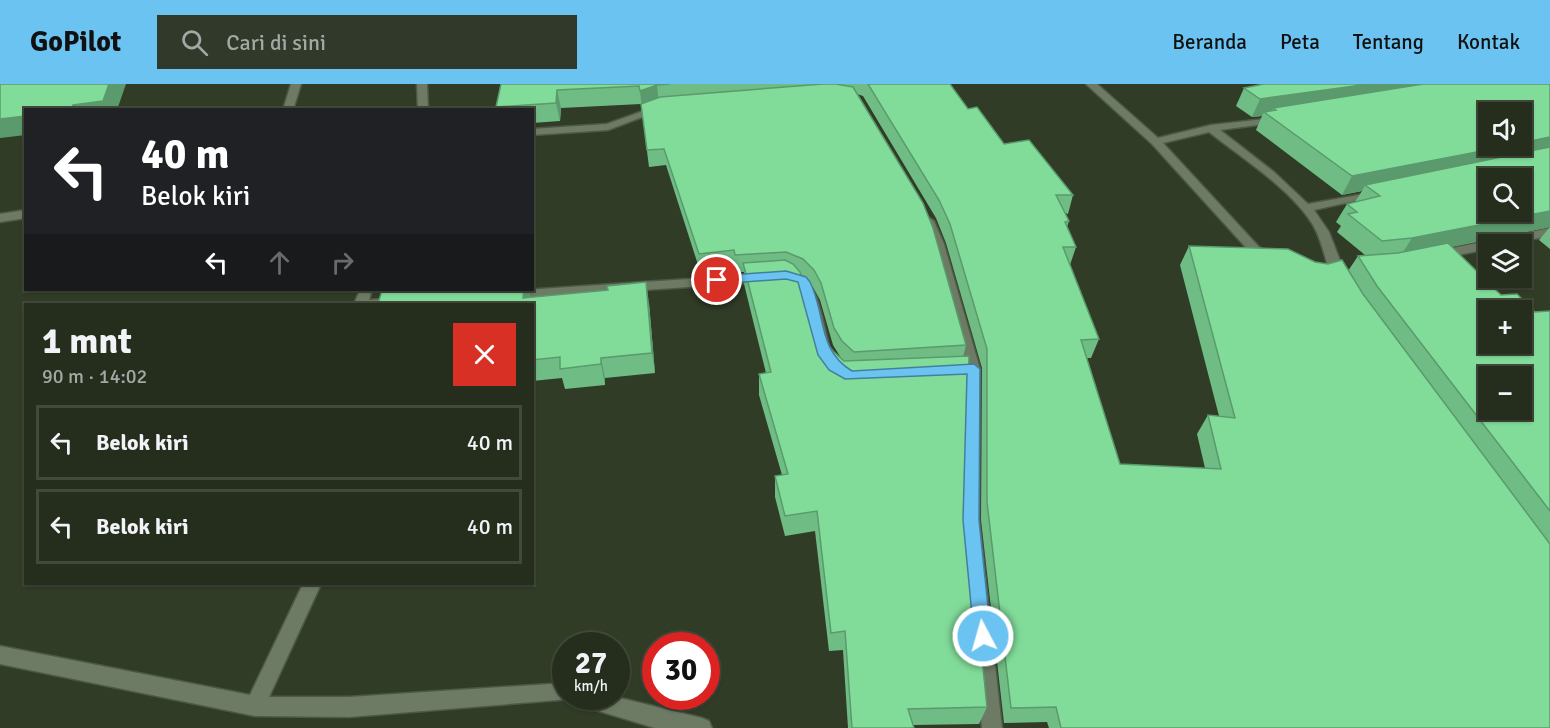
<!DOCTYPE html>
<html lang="id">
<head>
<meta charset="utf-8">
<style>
  :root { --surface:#252d1d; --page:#31392a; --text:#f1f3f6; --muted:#a3a8a4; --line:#42493b; --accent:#6ac3f1 }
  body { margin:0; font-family:Signika,sans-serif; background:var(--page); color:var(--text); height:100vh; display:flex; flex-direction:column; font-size:22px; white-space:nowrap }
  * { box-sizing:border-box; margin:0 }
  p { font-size:20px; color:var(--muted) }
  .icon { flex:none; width:33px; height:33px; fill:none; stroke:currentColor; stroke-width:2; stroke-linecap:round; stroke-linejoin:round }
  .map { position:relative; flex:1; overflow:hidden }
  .sheet { position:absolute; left:24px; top:219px; width:510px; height:282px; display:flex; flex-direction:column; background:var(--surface); border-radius:0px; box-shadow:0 2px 4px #0004,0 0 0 2px var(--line) }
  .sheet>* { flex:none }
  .guide { position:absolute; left:24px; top:24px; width:510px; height:183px; border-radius:0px; box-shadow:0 2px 4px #0004,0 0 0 2px var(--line); background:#202124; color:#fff; overflow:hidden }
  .buttons { position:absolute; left:1478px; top:18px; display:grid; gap:12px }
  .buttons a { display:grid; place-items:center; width:54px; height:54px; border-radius:0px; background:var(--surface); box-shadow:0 2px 4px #0004,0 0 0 2px var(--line); font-size:30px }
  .speed { position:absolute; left:552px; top:548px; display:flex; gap:12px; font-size:30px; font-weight:700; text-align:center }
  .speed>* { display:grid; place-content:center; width:78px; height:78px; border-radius:50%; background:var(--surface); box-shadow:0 2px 4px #0004,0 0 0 2px var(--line); line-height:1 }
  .speed small { font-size:15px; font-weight:400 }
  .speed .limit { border:9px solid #d22; background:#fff; color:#111 }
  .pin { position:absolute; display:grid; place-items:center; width:51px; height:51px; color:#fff; margin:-26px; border:3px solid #fff; border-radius:50%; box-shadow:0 2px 6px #0007 }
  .me { position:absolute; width:66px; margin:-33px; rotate:354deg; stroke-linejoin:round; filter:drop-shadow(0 0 4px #0008) }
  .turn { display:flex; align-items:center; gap:21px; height:126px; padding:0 18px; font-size:27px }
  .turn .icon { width:78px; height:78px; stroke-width:2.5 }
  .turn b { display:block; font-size:42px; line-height:51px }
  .lanes { display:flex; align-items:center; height:57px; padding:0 18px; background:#0003; justify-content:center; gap:30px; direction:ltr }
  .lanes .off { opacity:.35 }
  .round { display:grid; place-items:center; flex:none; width:63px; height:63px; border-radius:0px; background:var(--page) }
  .headline { display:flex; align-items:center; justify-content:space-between; height:102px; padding:0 18px }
  h1 { font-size:36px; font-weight:700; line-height:45px }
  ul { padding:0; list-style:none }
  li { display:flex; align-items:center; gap:18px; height:75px; margin:0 12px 9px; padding:0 6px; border:3px solid var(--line); border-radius:0px }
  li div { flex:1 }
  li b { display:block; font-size:22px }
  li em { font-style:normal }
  header { display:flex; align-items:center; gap:36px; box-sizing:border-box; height:84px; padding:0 30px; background:var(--accent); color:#111 }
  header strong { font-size:28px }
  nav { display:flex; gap:33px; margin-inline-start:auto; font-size:21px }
  .search { width:420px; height:54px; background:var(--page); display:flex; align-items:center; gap:15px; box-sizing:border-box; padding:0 21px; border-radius:0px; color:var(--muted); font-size:22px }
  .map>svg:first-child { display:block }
</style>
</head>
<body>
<header>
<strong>GoPilot</strong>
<div class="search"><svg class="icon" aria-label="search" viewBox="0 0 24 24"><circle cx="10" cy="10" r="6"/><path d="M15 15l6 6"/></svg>Cari di sini</div>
<nav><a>Beranda</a><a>Peta</a><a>Tentang</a><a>Kontak</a></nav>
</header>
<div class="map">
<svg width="1550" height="644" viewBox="0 0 1550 644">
  <rect width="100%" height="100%" fill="#313c27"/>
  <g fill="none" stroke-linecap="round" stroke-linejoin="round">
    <!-- minor casing -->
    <g stroke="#4e5846" stroke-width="3">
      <g id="minor">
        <polygon points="291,0 301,0 293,26 283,26"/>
        <polygon points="417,0 427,0 428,26 418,26"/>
        <path d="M1086,0H1097L1158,54L1211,41L1284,33V37L1280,38L1220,46L1274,88L1308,120L1381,107V111L1314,126L1329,148L1348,197L1346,200L1341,201L1334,197C1325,179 1323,158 1313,141C1291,105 1242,74 1209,48L1163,59L1259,163L1272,171V177H1264L1251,169L1152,60Z"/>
        <polygon points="657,22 666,24 608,46 532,51 532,45 607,40"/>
        <polygon points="26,126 26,134 0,138 0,130"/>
        <polygon points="928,133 934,137 944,160 980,285 979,436 1002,644 982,644 963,436 966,285 932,160 922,137"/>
        <polygon points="1550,144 1550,152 1507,160 1488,160 1488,165 1438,175 1432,171 1438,167"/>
        <path d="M796,188C818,194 824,245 830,266L828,269L823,271L816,266L800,203L793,196L509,215L502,211L509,207Z"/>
        <polygon points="360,206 372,206 369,216 398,214 405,218 403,220 354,220"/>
        <polygon points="303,500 321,500 269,613 349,613 566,599 566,612 612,612 702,634 709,637 712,644 655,644 579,621 571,615 349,633 255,632 0,580 0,562 250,611"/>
      </g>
    </g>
    <!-- minor -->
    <use href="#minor" fill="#6e7b64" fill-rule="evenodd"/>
  </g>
  <!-- wall -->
  <g fill="#6fbd84" fill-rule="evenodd">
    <path d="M501,0H950L968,25L1004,60L1073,111L1068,130L1065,129L1069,137L1067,143L1076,163L1070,181L1099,255L1091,274H1087L1120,380L1205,384L1197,350L1208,331L1219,332L1180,181L1189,162L1315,178L1348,187L1358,172L1365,171L1337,148L1341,142L1336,138L1347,120L1355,118L1362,107L1342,111L1256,46L1262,32L1252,33L1236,22L1244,4L1550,0V165L1539,156L1550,143L1451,163L1501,211L1535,228L1550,227V644H1049L1047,638L1004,639L981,436L982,284L946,159L936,134L863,12L857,10L966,261L963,273L966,416L987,623L979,640L913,641L914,644H848L843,566L829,567L815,447L785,452L775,413V392L782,391L759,311V290L766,289L744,200V188H735L734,183L700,187L666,81L649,83L641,20L561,24L560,37L532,39V26H497L496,23ZM800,191L813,203L820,216L833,261L841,274L833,267L818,247Z"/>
    <polygon points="382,206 528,206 530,213 649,219 655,289 605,294 605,301 565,305 562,294 532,297 532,220"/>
  </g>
  <!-- shaded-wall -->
  <g fill="#5a9a6c">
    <polygon points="109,0 126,0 117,26 71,26 73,21"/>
    <polygon points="1369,0 1457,0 1276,26 1273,24 1270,31 1264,28 1262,32 1252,33 1260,15"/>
    <polygon points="657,1 659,19 642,25 640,7"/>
    <polygon points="557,6 561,24 560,37 556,19"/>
    <polygon points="26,32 26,51 0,54 0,35"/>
    <polygon points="1550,53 1550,69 1365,101 1362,107 1342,111 1352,92 1508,62 1521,62 1521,59"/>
    <polygon points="532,115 536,128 532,179"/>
    <polygon points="1550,127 1550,143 1400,173 1412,154"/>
    <polygon points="646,198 649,219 655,289 652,269"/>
    <polygon points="524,206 528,206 530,215 523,214"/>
    <polygon points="601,274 605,294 605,301 601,280"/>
  </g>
  <!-- building -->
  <g fill="#81dc9a" stroke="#5a9a6c" stroke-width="1.5" fill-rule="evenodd">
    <polygon points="0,0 109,0 103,17 73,21 71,26 26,26 26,32 0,35"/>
    <polygon points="501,0 670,0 657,1 640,7 639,2 557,6 556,19 496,23"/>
    <polygon points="823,0 836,0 853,3 923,119 933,144 966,261 854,268 842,257 834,244 821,199 814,186 803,175 786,168 735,171 734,166 699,170 664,65 647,66 641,20 660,13"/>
    <polygon points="868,0 950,0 968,25 977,23 1004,60 1029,56 1073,111 1056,111 1069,137 1065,138 1076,163 1063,163 1099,255 1081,256 1120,380 1221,385 1208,331 1235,334 1189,162 1288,165 1315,178 1328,180 1342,176 1363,210 1550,460 1550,644 1061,644 1056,623 1011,624 987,418 987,265 950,140 939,116"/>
    <polygon points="1264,0 1369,0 1260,15 1244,4"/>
    <polygon points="1423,0 1550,0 1550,53 1521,59 1521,28 1488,28 1488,62 1508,62 1352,92 1264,28 1276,26 1273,24"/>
    <path d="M1550,63V127L1412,154L1382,157L1348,130L1357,128L1347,120L1380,112L1365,101ZM1488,94H1521V128H1488Z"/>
    <path d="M1448,159L1501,211L1517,210L1535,228L1550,227V427L1377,202L1358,172L1398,169ZM1488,226H1521V260H1488ZM1488,292H1521V326H1488Z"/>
    <polygon points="785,176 793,180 800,188 818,247 833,267 844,277 969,272 966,416 987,623 908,625 914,644 852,644 845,547 831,549 817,427 785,432 775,392 788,390 759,290 771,288 743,179"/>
    <polygon points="646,198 652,269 601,274 601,280 560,285 560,273 532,276 532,220 378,220 382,206 524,206 523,214 608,206 607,202"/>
  </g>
  <!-- route -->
  <path fill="#6ac3f1" stroke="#457f9d" stroke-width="1.5" d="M786,187L806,193L810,198C826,230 817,266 852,287L974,280L980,285L979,436L991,552L989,557L983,559L977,557L974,552L963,436L967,290L845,295L829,286L818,271L798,198L786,195L717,200L711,196L717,192Z"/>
</svg>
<div class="buttons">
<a><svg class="icon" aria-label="sound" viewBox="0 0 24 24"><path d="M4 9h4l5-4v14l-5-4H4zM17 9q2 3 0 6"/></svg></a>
<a><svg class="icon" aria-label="search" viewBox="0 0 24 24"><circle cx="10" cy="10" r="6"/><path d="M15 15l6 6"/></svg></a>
<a><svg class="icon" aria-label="layers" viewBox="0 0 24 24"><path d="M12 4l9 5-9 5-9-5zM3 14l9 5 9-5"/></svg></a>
<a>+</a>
<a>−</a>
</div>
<div class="speed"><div>27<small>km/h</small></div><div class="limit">30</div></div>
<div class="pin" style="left:717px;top:196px;background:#d93025"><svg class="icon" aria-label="arrive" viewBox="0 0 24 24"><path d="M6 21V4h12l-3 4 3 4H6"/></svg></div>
<svg class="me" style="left:983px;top:552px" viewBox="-20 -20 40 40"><circle r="17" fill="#6ac3f1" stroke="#fff" stroke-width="3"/><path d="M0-11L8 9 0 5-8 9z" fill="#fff"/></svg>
<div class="guide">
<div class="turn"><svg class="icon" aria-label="left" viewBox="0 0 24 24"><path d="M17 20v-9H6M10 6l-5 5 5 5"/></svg><div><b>40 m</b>Belok kiri</div></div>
<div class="lanes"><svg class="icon" aria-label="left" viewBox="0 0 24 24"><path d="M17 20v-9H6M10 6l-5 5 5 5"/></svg><svg class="icon off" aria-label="ahead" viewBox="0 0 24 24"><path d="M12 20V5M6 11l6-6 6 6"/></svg><svg class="icon off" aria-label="right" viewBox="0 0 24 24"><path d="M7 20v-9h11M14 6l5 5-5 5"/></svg></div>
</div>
<section class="sheet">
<div class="headline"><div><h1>1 mnt</h1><p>90 m · 14:02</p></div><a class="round" style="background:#d93025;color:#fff"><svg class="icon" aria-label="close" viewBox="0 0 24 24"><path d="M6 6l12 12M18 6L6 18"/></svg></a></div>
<ul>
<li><svg class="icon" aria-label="left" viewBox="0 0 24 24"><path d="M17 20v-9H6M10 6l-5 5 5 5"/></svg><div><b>Belok kiri</b></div><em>40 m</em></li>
<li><svg class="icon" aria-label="left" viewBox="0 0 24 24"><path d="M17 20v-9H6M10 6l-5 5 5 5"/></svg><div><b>Belok kiri</b></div><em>40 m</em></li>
</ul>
</section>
</div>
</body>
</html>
